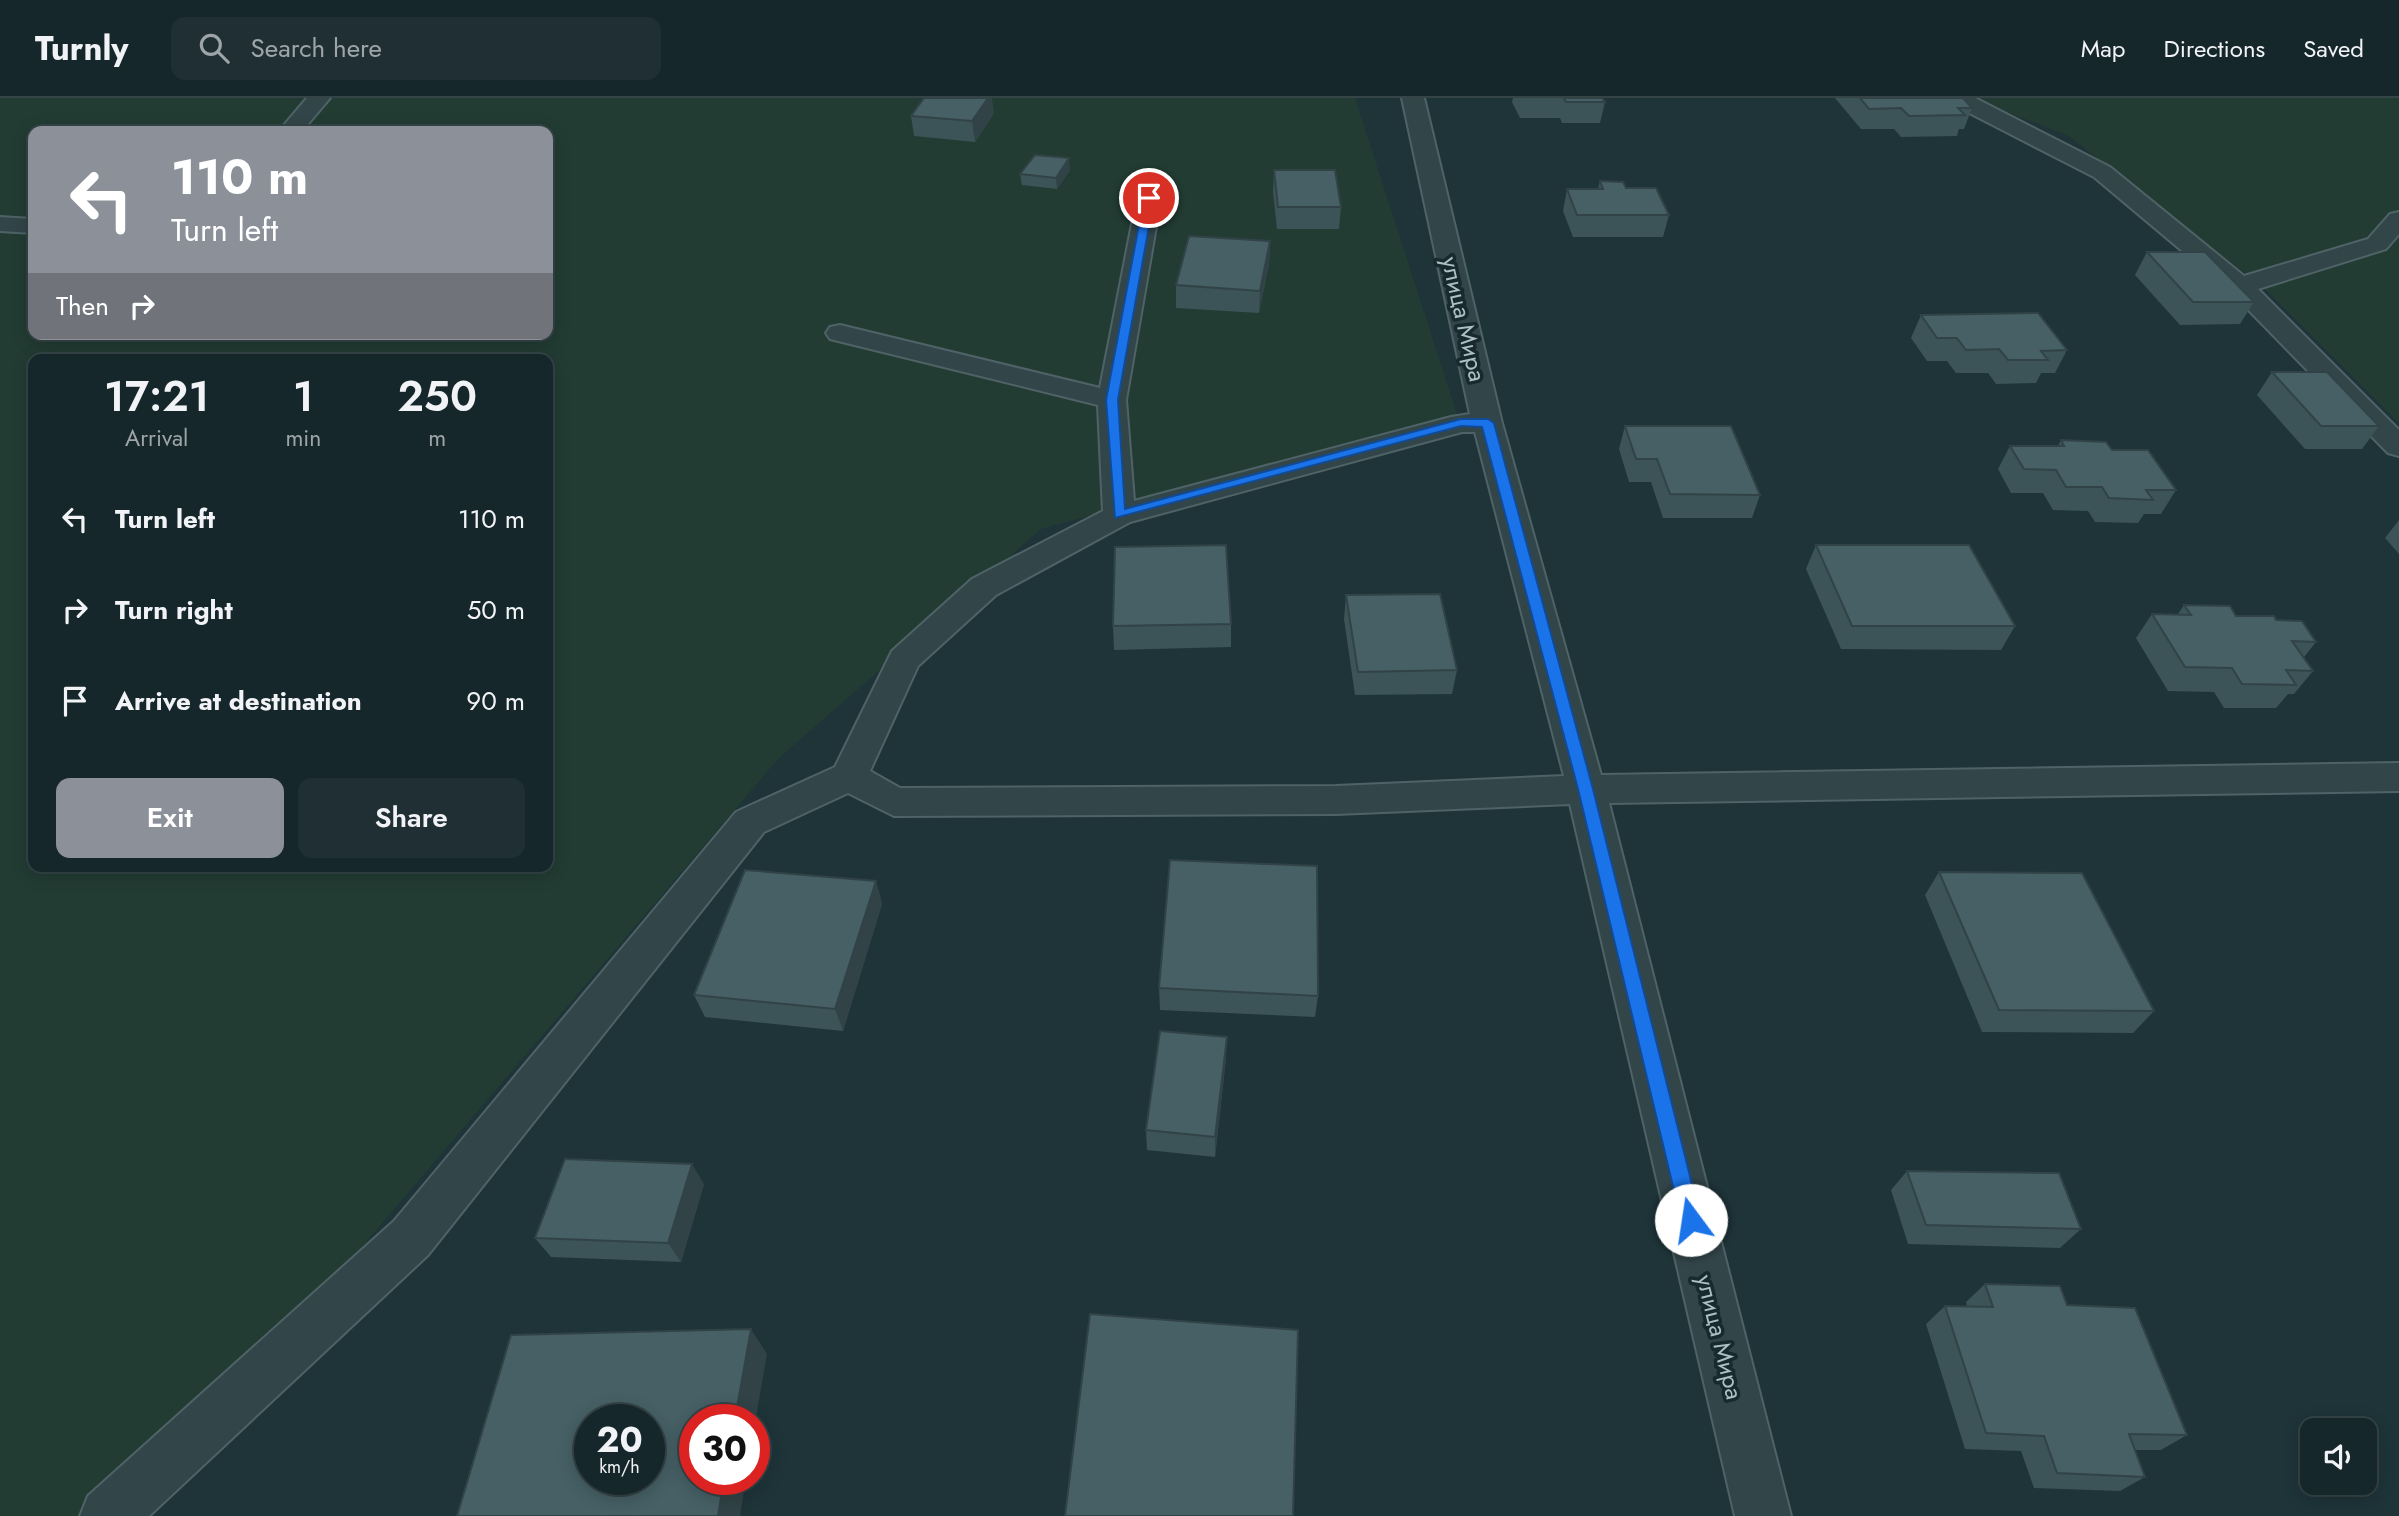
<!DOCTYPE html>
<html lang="en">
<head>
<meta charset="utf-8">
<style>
  :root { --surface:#16272b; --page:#1f2f33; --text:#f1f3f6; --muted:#9ea5a9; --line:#354447; --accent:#8c9099 }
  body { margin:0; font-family:Jost,sans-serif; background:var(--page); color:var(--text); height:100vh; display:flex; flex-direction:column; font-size:26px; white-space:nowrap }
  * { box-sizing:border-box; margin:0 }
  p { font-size:23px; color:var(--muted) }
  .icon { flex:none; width:38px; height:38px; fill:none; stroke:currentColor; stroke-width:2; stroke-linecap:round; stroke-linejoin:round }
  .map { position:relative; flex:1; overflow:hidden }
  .sheet { position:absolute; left:28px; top:256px; width:525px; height:518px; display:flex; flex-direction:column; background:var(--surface); border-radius:14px; box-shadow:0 4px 18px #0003,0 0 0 2px var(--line) }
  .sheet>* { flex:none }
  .hud { position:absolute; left:28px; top:28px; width:525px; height:214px; border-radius:14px; box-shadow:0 4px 18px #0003,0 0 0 2px var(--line); background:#8c9099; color:#fff; overflow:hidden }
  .controls { position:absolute; left:2300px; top:1320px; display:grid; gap:14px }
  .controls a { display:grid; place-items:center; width:77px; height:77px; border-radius:14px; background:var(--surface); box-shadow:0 4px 18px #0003,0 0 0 2px var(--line); font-size:35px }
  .speed { position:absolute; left:574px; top:1306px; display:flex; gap:14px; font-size:35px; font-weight:700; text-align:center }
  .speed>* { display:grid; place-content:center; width:91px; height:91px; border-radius:50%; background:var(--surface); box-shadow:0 4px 18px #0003,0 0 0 2px var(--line); line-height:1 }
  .speed small { font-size:18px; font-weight:400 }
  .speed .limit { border:10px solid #d22; background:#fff; color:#111 }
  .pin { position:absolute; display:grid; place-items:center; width:60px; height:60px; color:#fff; margin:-30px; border:4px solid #fff; border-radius:50%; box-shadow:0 2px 7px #0007 }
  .me { position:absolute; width:77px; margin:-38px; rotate:346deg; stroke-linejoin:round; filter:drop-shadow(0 0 5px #0008) }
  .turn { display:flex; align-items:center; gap:24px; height:147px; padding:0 28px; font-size:32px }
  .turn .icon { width:91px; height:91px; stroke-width:2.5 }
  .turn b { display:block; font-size:49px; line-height:60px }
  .then { display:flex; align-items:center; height:66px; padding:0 28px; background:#0003; gap:14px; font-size:26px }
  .eta { display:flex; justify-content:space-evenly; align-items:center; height:119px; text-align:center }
  .eta b { font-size:42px; font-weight:600; line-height:49px }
  .cta { display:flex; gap:14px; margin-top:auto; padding:14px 28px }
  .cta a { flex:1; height:80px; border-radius:14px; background:var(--accent); color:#fff; font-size:28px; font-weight:600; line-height:80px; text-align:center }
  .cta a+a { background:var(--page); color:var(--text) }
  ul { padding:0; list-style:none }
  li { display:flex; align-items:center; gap:21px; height:91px; padding:0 28px }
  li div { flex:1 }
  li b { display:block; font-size:26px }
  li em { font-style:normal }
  header { display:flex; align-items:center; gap:42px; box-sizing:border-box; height:98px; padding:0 35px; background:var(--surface); border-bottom:2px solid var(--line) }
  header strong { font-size:33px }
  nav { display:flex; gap:38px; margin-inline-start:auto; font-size:24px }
  .search { width:490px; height:63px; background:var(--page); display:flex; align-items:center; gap:18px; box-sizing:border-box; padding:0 24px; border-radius:14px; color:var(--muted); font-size:26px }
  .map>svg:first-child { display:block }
</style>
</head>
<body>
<header>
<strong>Turnly</strong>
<div class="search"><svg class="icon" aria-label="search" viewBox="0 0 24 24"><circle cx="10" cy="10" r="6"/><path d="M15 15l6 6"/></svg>Search here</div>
<nav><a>Map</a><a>Directions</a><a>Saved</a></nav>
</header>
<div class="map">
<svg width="2399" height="1418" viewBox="0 0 2399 1418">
  <rect width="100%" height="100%" fill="#1e3439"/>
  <!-- green -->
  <g fill="#223c33" fill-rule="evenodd">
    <path d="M0,0H1355L1457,316L1041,431L779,660L332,1184L87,1418H0ZM33,33H548V236H33ZM33,261H548V768H33Z"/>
    <polygon points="1971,0 2399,0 2399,325 2265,191 2069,38"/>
  </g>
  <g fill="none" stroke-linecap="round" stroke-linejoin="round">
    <!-- minor casing -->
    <g stroke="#4f6367" stroke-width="4">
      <g id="minor">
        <polygon points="307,0 330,0 302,33 279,33"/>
        <path d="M1402,0H1424L1502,325L1601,677L2399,665V693L1609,705L1791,1418H1735L1570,706L1336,716L894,718L848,695L764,734L428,1157L149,1418H80L88,1398L394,1123L736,714L835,669L892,553L972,481L1103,413L1098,307L830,241L826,235L830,229L840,227L1100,290L1137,100L1141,95H1157L1161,100L1126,302L1134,403L1451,319L1470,316ZM1462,334H1475L1564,678L1336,688L900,690L870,673L918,568L996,497L1130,424Z"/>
        <polygon points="1947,0 1975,0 2110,69 2244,178 2368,141 2390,116 2399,114 2399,136 2386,151 2258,191 2399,332 2399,358 2388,355 2231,194 2094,79 1950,5"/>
        <polygon points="0,119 33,121 33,135 0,133"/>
      </g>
    </g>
    <!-- minor -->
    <use href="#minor" fill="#324549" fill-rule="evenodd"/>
  </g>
  <!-- wall -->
  <g fill="#3c5357">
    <polygon points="1513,0 1602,0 1605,4 1600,25 1562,25 1560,20 1520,20 1512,4"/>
    <polygon points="1835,0 1963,0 1972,10 1964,31 1959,31 1957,38 1901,39 1894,31 1861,31"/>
    <polygon points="994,15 975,44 914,38 911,18"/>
    <polygon points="1070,72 1057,91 1022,87 1020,76"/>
    <polygon points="1274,72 1341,109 1339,131 1277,131 1273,94"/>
    <polygon points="1600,83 1626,90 1669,117 1663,139 1573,139 1563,113 1567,91 1598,91"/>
    <polygon points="1270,143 1269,166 1259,215 1176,210 1176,187"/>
    <polygon points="2147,154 2254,204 2240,226 2180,227 2135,177"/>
    <polygon points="1921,217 2067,252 2055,275 2041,275 2036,285 1996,286 1988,275 1956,275 1947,263 1927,263 1911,240"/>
    <polygon points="2272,274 2379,328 2362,351 2305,351 2257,297"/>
    <polygon points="1625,328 1760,397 1752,420 1663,420 1651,384 1629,384 1619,351"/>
    <polygon points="2061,342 2112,352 2176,392 2161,416 2144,416 2138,425 2095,424 2088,413 2053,412 2043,395 2011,395 1998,371 2010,348 2058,348"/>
    <polygon points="2399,422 2399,456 2385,440"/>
    <polygon points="1816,447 2015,528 2001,552 1841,551 1806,471"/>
    <polygon points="1346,497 1457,572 1452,596 1355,597 1344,521"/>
    <polygon points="2184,507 2236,518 2276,522 2316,544 2304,559 2313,573 2294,596 2288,596 2276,610 2224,610 2214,594 2168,593 2136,540 2152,516 2178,516"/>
    <polygon points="1231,526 1231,549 1114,552 1113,528"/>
    <polygon points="1939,774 2154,913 2133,935 1982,934 1925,797"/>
    <polygon points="876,783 882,806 843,933 705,919 694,897"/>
    <polygon points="1159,890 1318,898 1315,919 1160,912"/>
    <polygon points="1226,960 1215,1059 1147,1052 1146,1032"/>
    <polygon points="1907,1073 2081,1131 2060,1150 1908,1146 1891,1092"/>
    <polygon points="704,1086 681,1164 551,1159 535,1140"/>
    <polygon points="1985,1186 2067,1207 2187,1337 2161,1352 2135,1352 2145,1379 2120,1393 2034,1390 2021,1353 1965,1351 1926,1226 1945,1208 1967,1209 1966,1204"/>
  </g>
  <!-- shaded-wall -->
  <g fill="#314347">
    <polygon points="988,0 992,0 994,15 975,44 972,23"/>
    <polygon points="1069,60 1070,72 1057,91 1056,80"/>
    <polygon points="1270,143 1269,166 1259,215 1260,193"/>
    <polygon points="876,783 882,806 843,933 835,911"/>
    <polygon points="1227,939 1226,960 1215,1059 1215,1039"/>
    <polygon points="692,1066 704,1086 681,1164 668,1145"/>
    <polygon points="751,1231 767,1256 754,1331 754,1321 735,1321"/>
    <polygon points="724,1381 746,1381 740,1418 718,1418"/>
  </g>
  <!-- building -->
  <g fill="#466065" stroke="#314347" stroke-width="2" fill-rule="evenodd">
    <polygon points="924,0 988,0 972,23 911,18"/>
    <polygon points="1564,0 1602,0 1605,4 1566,4"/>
    <polygon points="1860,0 1963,0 1972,10 1958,10 1965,17 1909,18 1901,10 1869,11"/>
    <polygon points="1035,57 1069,60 1056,80 1020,76"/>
    <polygon points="1274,72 1335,72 1341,109 1278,109"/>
    <polygon points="1600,83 1623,84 1626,90 1656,90 1669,117 1577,117 1567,91 1603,91"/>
    <polygon points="1189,138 1270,143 1260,193 1176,187"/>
    <polygon points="2147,154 2205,154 2254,204 2193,204"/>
    <polygon points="2038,215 2067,252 2041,253 2048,262 2008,262 1999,251 1966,252 1957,240 1937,240 1921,217"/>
    <polygon points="2272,274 2327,274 2379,328 2321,328"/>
    <polygon points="1625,328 1731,328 1760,397 1670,396 1657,361 1636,361"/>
    <polygon points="2061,342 2106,344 2112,352 2148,352 2176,392 2146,392 2153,402 2109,400 2102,389 2066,389 2056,372 2024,371 2010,348 2064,348"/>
    <polygon points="1226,447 1231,526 1113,528 1115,449"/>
    <polygon points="1816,447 1969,447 2015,528 1852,528"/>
    <polygon points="1440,496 1457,572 1358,574 1346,497"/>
    <polygon points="2184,507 2230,508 2236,518 2274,518 2276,522 2302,523 2316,544 2292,543 2313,573 2286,572 2296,587 2242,586 2232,570 2185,569 2152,516 2191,517"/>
    <polygon points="1170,762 1317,768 1318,898 1159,890"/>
    <polygon points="745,772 876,783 835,911 694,897"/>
    <polygon points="1939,774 2082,775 2154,913 1999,912"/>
    <polygon points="1160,933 1227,939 1215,1039 1146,1032"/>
    <polygon points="565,1061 692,1066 668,1145 535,1140"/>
    <polygon points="1907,1073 2059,1075 2081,1131 1926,1127"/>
    <polygon points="1985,1186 2060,1188 2067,1207 2135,1210 2187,1337 2129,1336 2145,1379 2057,1375 2044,1338 1986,1335 1945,1208 1993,1209"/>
    <polygon points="1090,1216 1298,1232 1293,1418 1065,1418"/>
    <path d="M751,1231L735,1321H695V1381H724L718,1418H457L511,1237ZM590,1321H649V1381H590Z"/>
  </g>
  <!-- route -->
  <polygon fill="#1a73e8" stroke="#114b97" stroke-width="2" points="1149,97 1154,100 1118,302 1125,411 1461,321 1488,321 1494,325 1593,691 1701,1122 1698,1128 1691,1131 1684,1128 1681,1122 1578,691 1482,329 1461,328 1115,420 1106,302 1144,100"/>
  <g text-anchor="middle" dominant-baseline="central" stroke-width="7" stroke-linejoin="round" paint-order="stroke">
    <!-- street labels -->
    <g font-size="24" fill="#acc1c6" stroke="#182a2d">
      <text transform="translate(1464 221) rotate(77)">улица Мира</text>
      <text transform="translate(1720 1239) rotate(76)">улица Мира</text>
    </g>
  </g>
</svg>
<div class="controls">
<a><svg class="icon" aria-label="sound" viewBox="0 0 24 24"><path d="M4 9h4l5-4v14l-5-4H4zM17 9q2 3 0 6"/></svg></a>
</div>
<div class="speed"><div>20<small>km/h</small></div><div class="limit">30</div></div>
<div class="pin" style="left:1149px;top:100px;background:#d93025"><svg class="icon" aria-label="arrive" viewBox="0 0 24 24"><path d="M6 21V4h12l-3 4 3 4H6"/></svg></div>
<svg class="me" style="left:1691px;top:1122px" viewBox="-20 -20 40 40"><circle r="19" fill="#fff"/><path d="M0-13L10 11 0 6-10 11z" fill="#1a73e8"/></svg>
<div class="hud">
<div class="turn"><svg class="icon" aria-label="left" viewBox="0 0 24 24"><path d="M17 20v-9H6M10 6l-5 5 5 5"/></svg><div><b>110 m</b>Turn left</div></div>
<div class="then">Then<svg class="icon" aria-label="right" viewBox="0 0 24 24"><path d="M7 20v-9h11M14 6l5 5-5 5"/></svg></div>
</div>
<section class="sheet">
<div class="eta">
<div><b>17:21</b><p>Arrival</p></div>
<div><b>1</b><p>min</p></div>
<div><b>250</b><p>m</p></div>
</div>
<ul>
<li><svg class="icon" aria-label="left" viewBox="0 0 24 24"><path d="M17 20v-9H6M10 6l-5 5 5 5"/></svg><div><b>Turn left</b></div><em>110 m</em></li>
<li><svg class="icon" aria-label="right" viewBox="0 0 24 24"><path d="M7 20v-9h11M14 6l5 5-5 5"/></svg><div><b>Turn right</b></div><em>50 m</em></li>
<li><svg class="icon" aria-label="arrive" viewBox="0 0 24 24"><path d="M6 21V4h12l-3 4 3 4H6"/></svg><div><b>Arrive at destination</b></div><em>90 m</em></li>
</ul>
<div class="cta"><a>Exit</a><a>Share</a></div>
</section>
</div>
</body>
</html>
